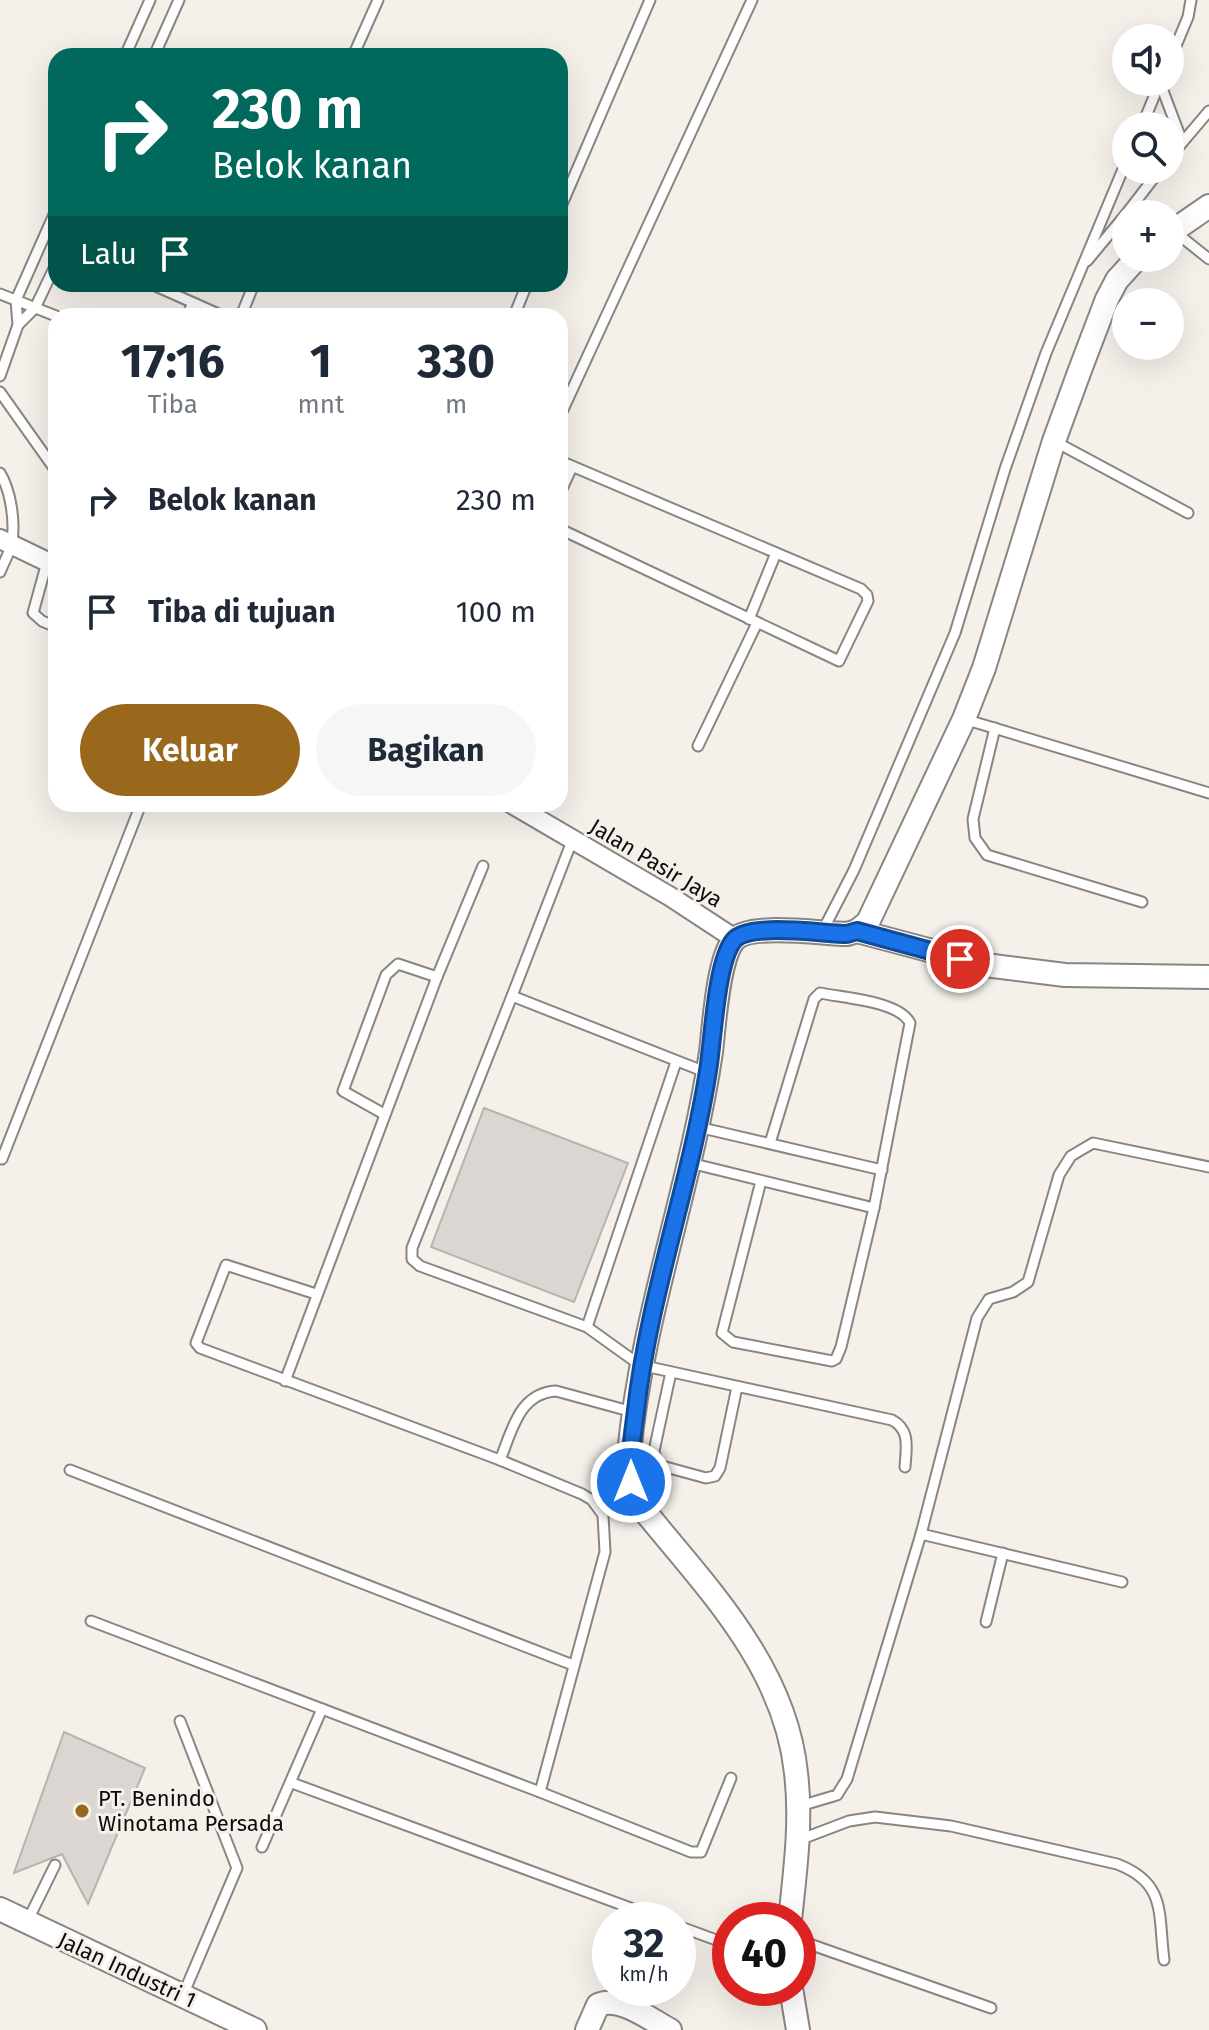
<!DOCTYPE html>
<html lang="id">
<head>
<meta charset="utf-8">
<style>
  :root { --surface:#fff; --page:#f6f6f7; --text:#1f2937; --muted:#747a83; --accent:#9a681c }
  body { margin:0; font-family:"Fira Sans",sans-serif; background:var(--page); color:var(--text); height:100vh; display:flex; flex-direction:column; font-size:30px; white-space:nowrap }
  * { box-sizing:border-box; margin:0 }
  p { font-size:26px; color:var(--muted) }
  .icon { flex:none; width:44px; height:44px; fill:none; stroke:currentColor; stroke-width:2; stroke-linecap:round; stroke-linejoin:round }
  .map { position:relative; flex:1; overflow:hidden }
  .details { position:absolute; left:48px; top:308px; width:520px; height:504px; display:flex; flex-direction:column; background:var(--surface); border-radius:24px; box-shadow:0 8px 32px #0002 }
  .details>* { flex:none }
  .top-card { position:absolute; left:48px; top:48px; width:520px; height:244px; border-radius:24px; box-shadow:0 8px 32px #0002; background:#00695c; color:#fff; overflow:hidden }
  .fabs { position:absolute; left:1112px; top:24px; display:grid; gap:16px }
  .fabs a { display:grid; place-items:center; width:72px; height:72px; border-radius:50%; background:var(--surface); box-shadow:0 8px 32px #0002; font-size:40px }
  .speed { position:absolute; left:592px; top:1902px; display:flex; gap:16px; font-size:40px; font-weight:700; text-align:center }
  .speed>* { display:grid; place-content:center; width:104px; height:104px; border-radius:50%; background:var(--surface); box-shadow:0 8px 32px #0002; line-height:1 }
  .speed small { font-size:20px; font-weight:400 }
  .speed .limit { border:12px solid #d22; background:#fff; color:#111 }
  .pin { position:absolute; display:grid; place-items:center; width:68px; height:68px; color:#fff; margin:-34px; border:4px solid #fff; border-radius:50%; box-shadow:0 2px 8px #0007 }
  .me { position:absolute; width:88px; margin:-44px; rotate:0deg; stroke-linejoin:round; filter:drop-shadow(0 0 6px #0008) }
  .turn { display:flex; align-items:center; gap:28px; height:168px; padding:0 32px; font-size:36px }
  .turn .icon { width:104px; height:104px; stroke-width:2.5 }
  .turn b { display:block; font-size:56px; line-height:68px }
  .then { display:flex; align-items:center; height:76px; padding:0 32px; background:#0003; gap:16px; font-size:30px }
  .eta { display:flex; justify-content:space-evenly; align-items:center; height:136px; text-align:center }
  .eta b { font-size:48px; font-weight:700; line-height:56px }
  .action { display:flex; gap:16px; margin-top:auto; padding:16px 32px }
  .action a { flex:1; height:92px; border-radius:48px; background:var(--accent); color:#fff; font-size:32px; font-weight:700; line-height:92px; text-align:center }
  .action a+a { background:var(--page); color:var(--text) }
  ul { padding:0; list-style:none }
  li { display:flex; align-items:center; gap:24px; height:112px; padding:0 32px }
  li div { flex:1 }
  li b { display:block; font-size:30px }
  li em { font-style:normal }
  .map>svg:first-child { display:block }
</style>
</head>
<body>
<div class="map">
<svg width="1209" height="2030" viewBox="0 0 1209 2030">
  <rect width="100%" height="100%" fill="#f5f0ea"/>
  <!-- building -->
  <g fill="#dbd6d1" stroke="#b8b3ad" stroke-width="2">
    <polygon points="484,1108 628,1163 574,1302 431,1247"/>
    <polygon points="64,1732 145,1768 88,1904 62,1854 14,1873"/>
  </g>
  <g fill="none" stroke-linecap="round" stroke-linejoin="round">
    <!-- service casing -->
    <g stroke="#8a8580" stroke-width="13">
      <g id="service">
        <polyline points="125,56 150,0"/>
        <polyline points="154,56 179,0"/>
        <polyline points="353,56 378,0"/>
        <polyline points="1170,60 1188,17 1191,0"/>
        <polyline points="1160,83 1182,141"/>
        <polyline points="1142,126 1160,82"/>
        <polyline points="1170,157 1209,111"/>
        <polyline points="560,209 650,0"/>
        <polyline points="1126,214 1160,170"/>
        <polyline points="1174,231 1209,259"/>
        <polyline points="1087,261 1126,214"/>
        <polyline points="151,284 223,316"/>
        <polyline points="0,294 56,316"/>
        <polyline points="187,316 193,303"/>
        <polyline points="241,316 254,284"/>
        <polyline points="514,316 527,284"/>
        <polyline points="18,325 35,308 56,264"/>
        <polyline points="0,376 18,325 16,300 56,210"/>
        <polyline points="0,392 56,471"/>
        <polyline points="560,416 752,0"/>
        <polyline points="1054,441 1188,513"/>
        <polyline points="560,461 861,589 867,595 868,601 839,661 560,529"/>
        <path d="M0,473C11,491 15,521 12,542C10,552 4,562 0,572"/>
        <polyline points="560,493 572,467"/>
        <polyline points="47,562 33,613 42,621 56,627"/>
        <polyline points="749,619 776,553"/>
        <polyline points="964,719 1209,793"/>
        <polyline points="995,728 973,819 975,838 987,855 1142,902"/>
        <polyline points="698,746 757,623"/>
        <polyline points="572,841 512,996 708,1073"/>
        <polyline points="822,932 854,870 955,633 1005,469 1046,353 1126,162"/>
        <path d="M512,996L412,1248V1259L420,1266L587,1327L640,1365L892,1420C911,1430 906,1449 905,1467"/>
        <polyline points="384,1114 343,1091 386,975 398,964 437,977"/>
        <polyline points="698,1127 882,1170"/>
        <polyline points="2,1159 141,804"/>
        <polyline points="690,1163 874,1208"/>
        <path d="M761,1181L722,1333L733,1342L832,1361L836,1359L841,1347L874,1208L910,1023C899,1001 844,998 820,993L814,999L770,1143"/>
        <polyline points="316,1294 226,1265 196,1343 200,1348 500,1460 582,1494 592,1500 603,1515 605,1552 540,1792"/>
        <polyline points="587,1327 676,1062"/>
        <polyline points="671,1372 654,1451 656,1460 662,1466 706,1478 715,1476 720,1468 737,1387"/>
        <polyline points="285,1381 437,977 483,866"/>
        <path d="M500,1460C512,1431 519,1393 556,1391L633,1412"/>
        <polyline points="70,1470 573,1665"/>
        <polyline points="921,1534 1122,1582"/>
        <polyline points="91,1621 540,1792 691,1852 701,1852 731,1778"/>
        <polyline points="986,1622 1003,1553"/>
        <polyline points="180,1721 237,1868 183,1995"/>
        <polyline points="292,1783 663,1920"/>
        <polyline points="800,1806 837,1795 847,1779 921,1534 977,1318 989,1299 1013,1292 1028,1282 1059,1175 1071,1156 1093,1143 1209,1167"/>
        <path d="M799,1840L849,1821L875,1817L951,1826L1117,1864C1167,1883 1158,1914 1164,1960"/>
        <polyline points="262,1847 322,1709"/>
        <polyline points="28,1920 55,1865"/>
        <polyline points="678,1926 730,1945"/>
        <polyline points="798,1940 991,2008"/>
      </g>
    </g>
    <!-- minor casing -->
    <g stroke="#8a8580" stroke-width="22">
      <g id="minor">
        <polyline points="0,539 56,566"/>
        <polyline points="512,804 671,897 735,939"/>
      </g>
    </g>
    <!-- tertiary casing -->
    <g stroke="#8a8580" stroke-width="26">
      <g id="tertiary">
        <polyline points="1170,233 1209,206"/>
        <polyline points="857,931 985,965 1065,975 1209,977"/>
        <polyline points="0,1909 255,2030"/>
        <path d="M790,1920C795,1872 802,1822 796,1773C785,1664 703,1584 638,1503C633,1487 628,1472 629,1455C641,1318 691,1188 711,1052C714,1026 718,958 734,940C750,922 823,934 847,934L857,931L868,922L964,719L984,668L1054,441L1080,370L1107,299L1117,280L1137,258"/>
        <polyline points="791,1988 798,2030"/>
        <path d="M587,2030L598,2005C619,1995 651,2020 670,2030"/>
      </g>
    </g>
    <!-- service -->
    <use href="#service" stroke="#fff" stroke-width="9"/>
    <!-- minor -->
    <use href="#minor" stroke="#fff" stroke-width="18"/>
    <!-- tertiary -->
    <use href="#tertiary" stroke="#fff" stroke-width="22"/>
  </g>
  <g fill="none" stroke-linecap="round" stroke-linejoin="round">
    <!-- route casing -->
    <g stroke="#114b97" stroke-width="20">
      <path id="route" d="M631,1482C629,1457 633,1435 636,1410C649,1295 690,1185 708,1071C713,1041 716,961 734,940C750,922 823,934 847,934L857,931L960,959"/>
    </g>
    <!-- route -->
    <use href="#route" stroke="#1a73e8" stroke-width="14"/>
  </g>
  <!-- markers -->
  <circle fill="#9a681c" stroke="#f5f0ea" stroke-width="3" cx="82" cy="1811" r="8"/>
  <g text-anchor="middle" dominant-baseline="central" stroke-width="6" stroke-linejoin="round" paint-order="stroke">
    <!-- street labels -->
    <g font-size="22" fill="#0d0b09" stroke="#f5f0ea">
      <text transform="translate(656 863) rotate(31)">Jalan Pasir Jaya</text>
      <text transform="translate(127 1970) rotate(25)">Jalan Industri 1</text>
    </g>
    <!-- poi labels -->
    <g font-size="22" fill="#0d0b09" stroke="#f5f0ea" text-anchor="start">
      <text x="98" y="1798">PT. Benindo<tspan x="98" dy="25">Winotama Persada</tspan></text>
    </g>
  </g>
</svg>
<div class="fabs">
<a><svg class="icon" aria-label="sound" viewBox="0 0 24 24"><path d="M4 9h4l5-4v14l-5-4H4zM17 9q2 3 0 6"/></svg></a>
<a><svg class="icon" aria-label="search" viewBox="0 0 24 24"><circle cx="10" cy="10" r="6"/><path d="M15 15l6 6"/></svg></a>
<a>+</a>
<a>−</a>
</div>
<div class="speed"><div>32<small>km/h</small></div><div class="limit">40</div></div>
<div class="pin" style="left:960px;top:959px;background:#d93025"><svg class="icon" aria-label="arrive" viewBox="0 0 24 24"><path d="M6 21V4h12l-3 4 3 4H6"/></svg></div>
<svg class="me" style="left:631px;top:1482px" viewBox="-20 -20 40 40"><circle r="17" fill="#1a73e8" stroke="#fff" stroke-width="3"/><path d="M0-11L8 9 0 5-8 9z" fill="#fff"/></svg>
<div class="top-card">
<div class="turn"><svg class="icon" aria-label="right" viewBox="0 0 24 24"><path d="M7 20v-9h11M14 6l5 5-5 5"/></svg><div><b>230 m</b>Belok kanan</div></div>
<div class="then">Lalu<svg class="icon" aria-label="arrive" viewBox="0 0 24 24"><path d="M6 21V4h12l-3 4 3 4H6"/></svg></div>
</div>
<section class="details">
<div class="eta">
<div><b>17:16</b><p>Tiba</p></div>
<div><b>1</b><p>mnt</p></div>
<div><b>330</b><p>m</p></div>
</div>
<ul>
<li><svg class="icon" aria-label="right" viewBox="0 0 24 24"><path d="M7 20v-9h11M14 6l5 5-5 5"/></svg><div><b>Belok kanan</b></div><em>230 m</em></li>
<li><svg class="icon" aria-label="arrive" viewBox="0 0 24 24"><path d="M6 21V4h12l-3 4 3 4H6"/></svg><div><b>Tiba di tujuan</b></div><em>100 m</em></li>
</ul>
<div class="action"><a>Keluar</a><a>Bagikan</a></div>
</section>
</div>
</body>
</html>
